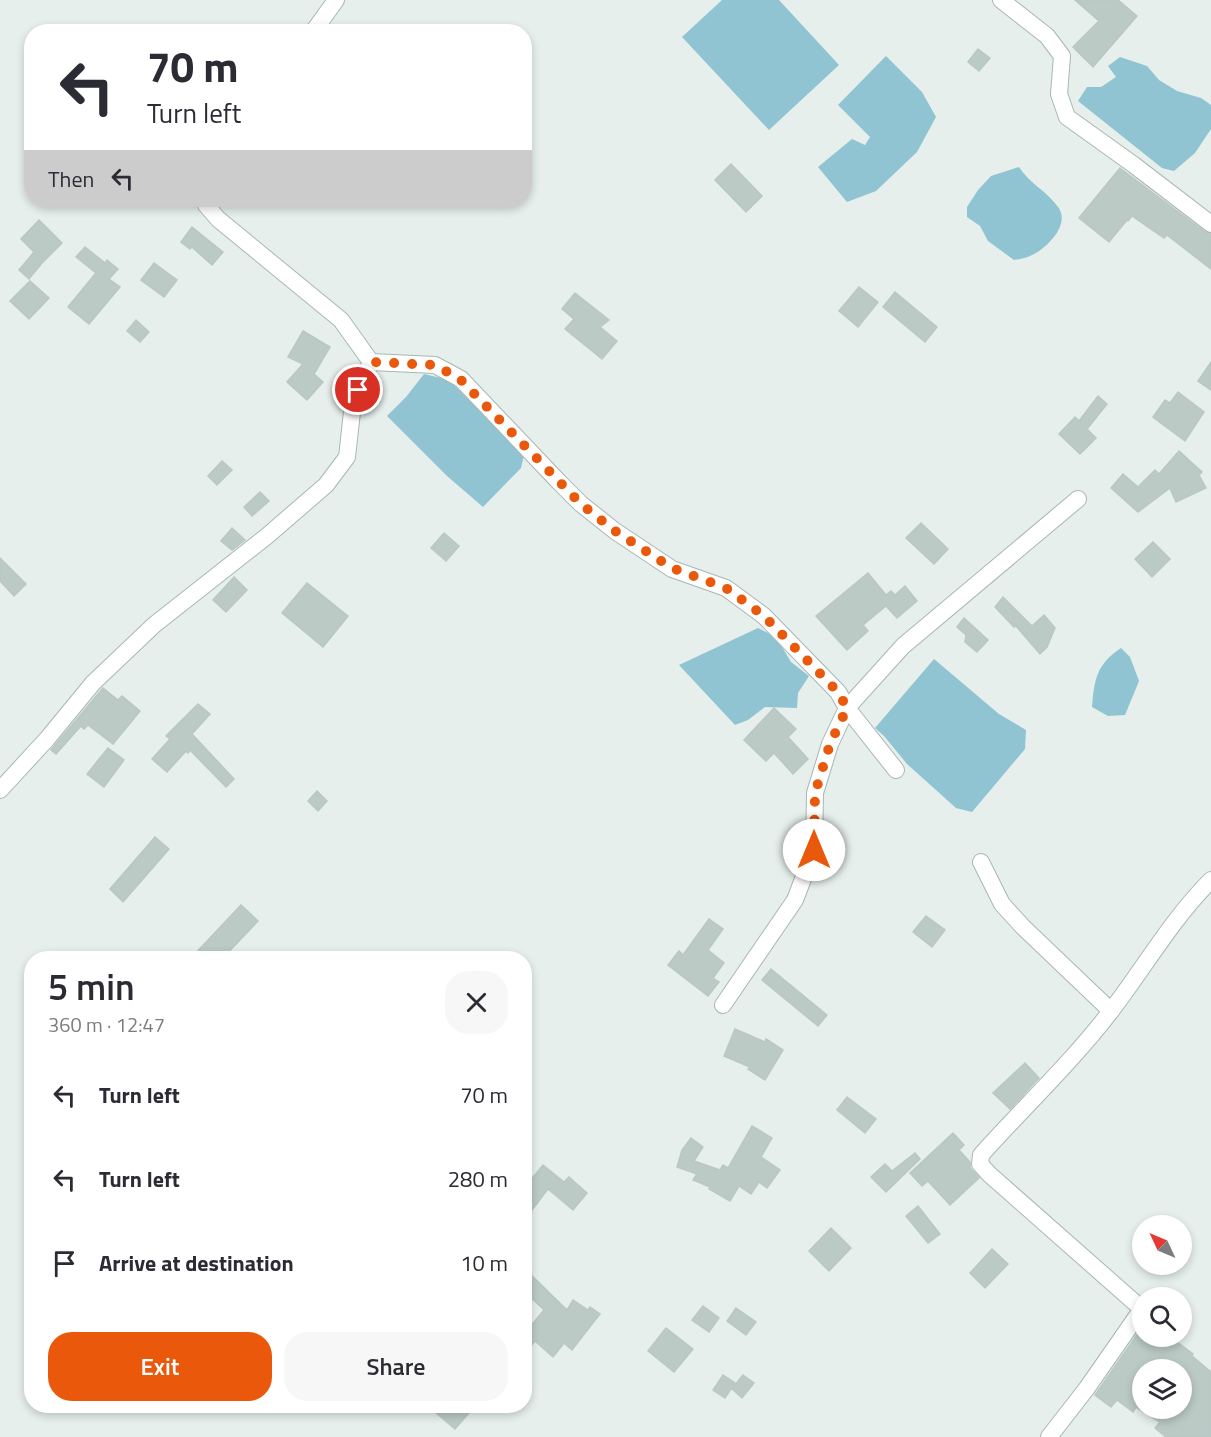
<!DOCTYPE html>
<html lang="en">
<head>
<meta charset="utf-8">
<style>
  :root { --surface:#fff; --page:#f7f7f7; --text:#2b2b33; --muted:#7c7c81; --accent:#ea580c }
  body { margin:0; font-family:"Titillium Web",sans-serif; background:var(--page); color:var(--text); height:100vh; display:flex; flex-direction:column; font-size:22px; white-space:nowrap }
  * { box-sizing:border-box; margin:0 }
  p { font-size:20px; color:var(--muted) }
  .icon { flex:none; width:33px; height:33px; fill:none; stroke:currentColor; stroke-width:2; stroke-linecap:round; stroke-linejoin:round }
  .map { position:relative; flex:1; overflow:hidden }
  .side { position:absolute; left:24px; top:951px; width:508px; height:462px; display:flex; flex-direction:column; background:var(--surface); border-radius:24px; box-shadow:0 3px 9px #0003 }
  .side>* { flex:none }
  .top-card { position:absolute; left:24px; top:24px; width:508px; height:183px; border-radius:24px; box-shadow:0 3px 9px #0003; background:#fff; color:var(--text); overflow:hidden }
  .needle { width:39px; rotate:314deg }
  .buttons { position:absolute; left:1132px; top:1215px; display:grid; gap:12px }
  .buttons a { display:grid; place-items:center; width:60px; height:60px; border-radius:50%; background:var(--surface); box-shadow:0 3px 9px #0003; font-size:30px }
  .pin { position:absolute; display:grid; place-items:center; width:51px; height:51px; color:#fff; margin:-26px; border:3px solid #fff; border-radius:50%; box-shadow:0 2px 6px #0007 }
  .me { position:absolute; width:66px; margin:-33px; rotate:0deg; stroke-linejoin:round; filter:drop-shadow(0 0 4px #0008) }
  .turn { display:flex; align-items:center; gap:21px; height:126px; padding:0 24px; font-size:27px }
  .turn .icon { width:78px; height:78px; stroke-width:2.5 }
  .turn b { display:block; font-size:42px; line-height:51px }
  .then { display:flex; align-items:center; height:57px; padding:0 24px; background:#0003; gap:12px; font-size:22px }
  .round { display:grid; place-items:center; flex:none; width:63px; height:63px; border-radius:24px; background:var(--page) }
  .head { display:flex; align-items:center; justify-content:space-between; height:102px; padding:0 24px }
  h1 { font-size:36px; font-weight:600; line-height:45px }
  .button { display:flex; gap:12px; margin-top:auto; padding:12px 24px }
  .button a { flex:1; height:69px; border-radius:24px; background:var(--accent); color:#fff; font-size:24px; font-weight:600; line-height:69px; text-align:center }
  .button a+a { background:var(--page); color:var(--text) }
  ul { padding:0; list-style:none }
  li { display:flex; align-items:center; gap:18px; height:84px; padding:0 24px }
  li div { flex:1 }
  li b { display:block; font-size:22px }
  li em { font-style:normal }
  .map>svg:first-child { display:block }
</style>
</head>
<body>
<div class="map">
<svg width="1211" height="1437" viewBox="0 0 1211 1437">
  <rect width="100%" height="100%" fill="#e6efeb"/>
  <!-- water -->
  <g fill="#90c4d2">
    <polygon points="722,0 779,0 839,65 769,130 682,37"/>
    <polygon points="886,56 922,92 936,117 917,152 876,191 847,202 818,167 852,139 865,145 870,137 838,105"/>
    <polygon points="1120,57 1147,66 1159,80 1177,91 1201,98 1211,105 1211,129 1195,153 1174,171 1162,168 1078,101 1087,87 1101,87 1116,77 1108,66"/>
    <path d="M1019,167C1030,184 1047,191 1058,207C1071,224 1047,248 1032,255C1027,258 1020,259 1014,260L988,241L980,226L967,217V207L978,190L991,176Z"/>
    <polygon points="424,374 449,380 524,455 521,468 483,507 447,476 387,416 406,397"/>
    <polygon points="758,628 776,637 791,662 809,676 798,693 797,708 765,707 748,720 735,725 679,665"/>
    <path d="M1121,648L1130,657L1139,681L1125,715L1108,716L1092,707C1094,679 1097,664 1121,648Z"/>
    <polygon points="934,659 999,714 1026,730 1025,749 972,812 956,808 907,764 884,736 875,728"/>
  </g>
  <!-- building -->
  <g fill="#bbcac5" stroke="#b9c8c3" stroke-width="1.5" fill-rule="evenodd">
    <polygon points="1075,0 1118,0 1137,16 1093,67 1073,47 1099,21"/>
    <polygon points="978,49 990,58 979,71 968,62"/>
    <polygon points="731,164 762,196 746,212 715,180"/>
    <polygon points="1120,168 1205,232 1211,234 1211,269 1167,235 1164,238 1132,216 1128,221 1127,220 1109,242 1079,218"/>
    <polygon points="39,220 62,243 42,263 29,279 19,270 34,252 21,239"/>
    <polygon points="192,227 223,252 212,265 192,247 190,249 181,242"/>
    <polygon points="85,247 105,263 107,260 118,269 109,279 120,287 89,324 68,307 96,273 76,257"/>
    <polygon points="154,263 177,280 164,297 141,280"/>
    <polygon points="30,281 49,298 29,319 10,301"/>
    <polygon points="859,287 878,302 858,327 839,311"/>
    <polygon points="895,292 937,327 925,342 883,307"/>
    <polygon points="575,293 609,320 600,327 617,341 602,359 565,329 574,319 562,309"/>
    <polygon points="136,320 149,332 140,342 127,331"/>
    <polygon points="303,331 330,347 314,374 323,382 307,400 287,382 303,364 288,357"/>
    <polygon points="1211,362 1211,390 1198,381"/>
    <polygon points="1178,392 1204,412 1185,441 1153,417 1165,400 1170,403"/>
    <polygon points="1098,396 1107,404 1087,429 1096,438 1080,454 1059,434 1075,417 1079,421"/>
    <polygon points="1179,451 1202,472 1199,475 1206,488 1176,502 1170,488 1138,512 1111,488 1123,474 1138,487 1155,470 1159,474"/>
    <polygon points="222,461 232,470 217,485 208,476"/>
    <polygon points="260,492 269,501 252,516 244,507"/>
    <polygon points="921,523 948,549 934,564 906,538"/>
    <polygon points="232,528 245,540 232,550 221,541"/>
    <polygon points="444,533 459,546 446,561 431,548"/>
    <polygon points="1153,542 1170,559 1152,577 1135,559"/>
    <polygon points="0,558 26,584 14,596 0,581"/>
    <polygon points="868,573 886,595 891,591 895,595 905,586 917,601 897,618 886,606 863,625 868,631 847,650 816,616"/>
    <polygon points="234,577 247,590 226,612 213,600"/>
    <polygon points="307,583 348,616 323,647 282,613"/>
    <polygon points="1003,597 1032,626 1044,615 1055,628 1047,647 1040,654 1016,626 1014,627 995,607"/>
    <polygon points="964,618 988,640 977,652 965,642 966,635 957,627"/>
    <polygon points="103,688 118,700 122,696 140,711 113,744 88,725 84,729 81,726 56,754 51,750"/>
    <polygon points="198,704 210,714 192,734 234,779 226,787 190,750 188,753 186,751 167,772 152,759 170,739 166,736"/>
    <polygon points="774,708 796,729 788,737 808,759 793,774 774,753 766,761 744,740"/>
    <polygon points="108,748 124,760 104,787 87,774"/>
    <polygon points="317,791 327,801 318,811 308,801"/>
    <polygon points="155,837 169,849 123,902 110,889"/>
    <polygon points="241,905 258,921 223,958 191,958"/>
    <polygon points="926,916 945,930 932,947 913,932"/>
    <polygon points="709,919 723,929 708,950 724,963 713,978 719,982 708,996 668,965 679,951 683,955"/>
    <polygon points="771,969 827,1015 818,1026 762,980"/>
    <polygon points="735,1029 765,1042 766,1039 783,1050 765,1080 748,1069 750,1067 724,1056"/>
    <polygon points="1025,1063 1039,1078 1010,1109 993,1093"/>
    <polygon points="847,1097 876,1119 865,1133 837,1110"/>
    <polygon points="752,1126 772,1138 761,1157 780,1170 767,1188 759,1182 751,1194 739,1186 730,1201 709,1189 710,1187 693,1180 697,1174 677,1167 682,1150 691,1138 703,1147 694,1161 720,1170 723,1165 728,1168"/>
    <polygon points="953,1133 964,1145 959,1150 970,1162 970,1168 979,1178 950,1205 928,1181 922,1186 910,1173"/>
    <polygon points="915,1153 920,1159 886,1192 871,1177 885,1164 892,1171"/>
    <polygon points="543,1165 564,1182 569,1177 587,1193 573,1210 548,1189 525,1219 525,1187"/>
    <polygon points="918,1206 940,1234 928,1243 906,1216"/>
    <polygon points="831,1228 851,1248 829,1271 809,1251"/>
    <polygon points="992,1249 1008,1264 985,1288 970,1273"/>
    <polygon points="525,1269 567,1310 573,1300 588,1310 590,1307 600,1314 572,1350 564,1343 553,1357 535,1341 525,1353 525,1333 544,1310 525,1292"/>
    <polygon points="703,1306 719,1318 709,1332 692,1320"/>
    <polygon points="736,1308 756,1322 746,1335 727,1321"/>
    <path d="M1143,1326V1336H1169L1193,1354L1192,1356L1211,1372V1437H1166L1155,1428L1160,1422L1136,1407L1133,1412L1117,1400L1111,1407L1095,1395ZM1143,1370H1182V1408H1143Z"/>
    <polygon points="666,1328 693,1349 674,1372 648,1351"/>
    <polygon points="723,1375 735,1383 725,1398 713,1390"/>
    <polygon points="743,1375 754,1383 742,1398 732,1389"/>
    <polygon points="443,1406 475,1406 455,1429 436,1413"/>
  </g>
  <g fill="none" stroke-linecap="round" stroke-linejoin="round">
    <!-- minor casing -->
    <g stroke="#a8b7b3" stroke-width="18">
      <g id="minor">
        <polyline points="1001,0 1047,36 1062,56 1059,94 1067,117 1134,165 1211,224"/>
        <polyline points="313,32 336,0"/>
        <polyline points="205,200 206,205 218,219 341,320 371,362 435,365 461,379 559,482 581,504 615,531 672,569 726,588 764,616 838,692 847,708 830,744 815,793 814,850 795,900 723,1005"/>
        <polyline points="896,770 847,708 903,646 1078,499"/>
        <polyline points="0,790 47,739 93,683 154,625 267,536 326,485 347,457 352,412 358,390 371,362"/>
        <polyline points="981,862 1002,904 1023,927 1111,1011"/>
        <path d="M1049,1437L1087,1388L1142,1309L989,1174L980,1164L981,1155C1024,1107 1071,1063 1111,1011C1144,968 1172,919 1211,880"/>
      </g>
    </g>
    <!-- minor -->
    <use href="#minor" stroke="#fff" stroke-width="16"/>
  </g>
  <g fill="none" stroke-linecap="round" stroke-linejoin="round">
    <!-- route -->
    <polyline stroke="#ea580c" stroke-width="10" stroke-dasharray="0 18" points="358,390 371,362 435,365 460,379 581,504 615,531 672,568 726,588 764,616 838,692 847,708 830,744 815,793 814,850"/>
  </g>
</svg>
<div class="buttons">
<a><svg class="needle" viewBox="-14 -14 28 28"><path d="M0-13l5 13h-10z" fill="#e53935"/><path d="M0 13l5-13h-10z" fill="#7c7c81"/></svg></a>
<a><svg class="icon" aria-label="search" viewBox="0 0 24 24"><circle cx="10" cy="10" r="6"/><path d="M15 15l6 6"/></svg></a>
<a><svg class="icon" aria-label="layers" viewBox="0 0 24 24"><path d="M12 4l9 5-9 5-9-5zM3 14l9 5 9-5"/></svg></a>
</div>
<div class="pin" style="left:358px;top:390px;background:#d93025"><svg class="icon" aria-label="arrive" viewBox="0 0 24 24"><path d="M6 21V4h12l-3 4 3 4H6"/></svg></div>
<svg class="me" style="left:814px;top:850px" viewBox="-20 -20 40 40"><circle r="19" fill="#fff"/><path d="M0-13L10 11 0 6-10 11z" fill="#ea580c"/></svg>
<div class="top-card">
<div class="turn"><svg class="icon" aria-label="left" viewBox="0 0 24 24"><path d="M17 20v-9H6M10 6l-5 5 5 5"/></svg><div><b>70 m</b>Turn left</div></div>
<div class="then">Then<svg class="icon" aria-label="left" viewBox="0 0 24 24"><path d="M17 20v-9H6M10 6l-5 5 5 5"/></svg></div>
</div>
<section class="side">
<div class="head"><div><h1>5 min</h1><p>360 m · 12:47</p></div><a class="round"><svg class="icon" aria-label="close" viewBox="0 0 24 24"><path d="M6 6l12 12M18 6L6 18"/></svg></a></div>
<ul>
<li><svg class="icon" aria-label="left" viewBox="0 0 24 24"><path d="M17 20v-9H6M10 6l-5 5 5 5"/></svg><div><b>Turn left</b></div><em>70 m</em></li>
<li><svg class="icon" aria-label="left" viewBox="0 0 24 24"><path d="M17 20v-9H6M10 6l-5 5 5 5"/></svg><div><b>Turn left</b></div><em>280 m</em></li>
<li><svg class="icon" aria-label="arrive" viewBox="0 0 24 24"><path d="M6 21V4h12l-3 4 3 4H6"/></svg><div><b>Arrive at destination</b></div><em>10 m</em></li>
</ul>
<div class="button"><a>Exit</a><a>Share</a></div>
</section>
</div>
</body>
</html>
